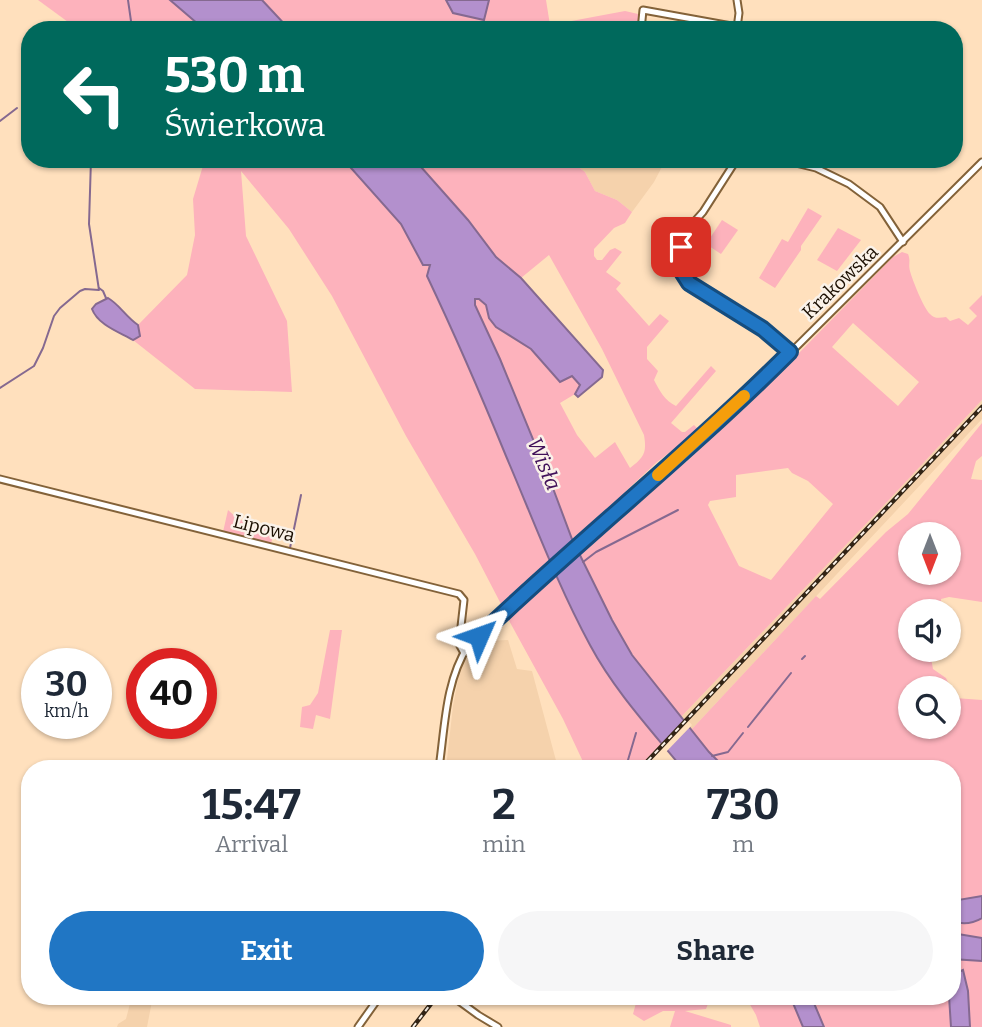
<!DOCTYPE html>
<html lang="en">
<head>
<meta charset="utf-8">
<style>
  :root { --surface:#fff; --page:#f6f6f7; --text:#1f2937; --muted:#747a83; --accent:#2076c4 }
  body { margin:0; font-family:Bitter,serif; background:var(--page); color:var(--text); height:100vh; display:flex; flex-direction:column; font-size:26px; white-space:nowrap }
  * { box-sizing:border-box; margin:0 }
  p { font-size:23px; color:var(--muted) }
  .icon { flex:none; width:38px; height:38px; fill:none; stroke:currentColor; stroke-width:2; stroke-linecap:round; stroke-linejoin:round }
  .map { position:relative; flex:1; overflow:hidden }
  .drawer { position:absolute; left:21px; top:760px; width:940px; height:245px; display:flex; flex-direction:column; background:var(--surface); border-radius:28px; box-shadow:0 2px 5px #0004 }
  .drawer>* { flex:none }
  .banner { position:absolute; left:21px; top:21px; width:942px; height:147px; border-radius:28px; box-shadow:0 2px 5px #0004; background:#00695c; color:#fff; overflow:hidden }
  .needle { width:46px; rotate:180deg }
  .tools { position:absolute; left:898px; top:522px; display:grid; gap:14px }
  .tools a { display:grid; place-items:center; width:63px; height:63px; border-radius:50%; background:var(--surface); box-shadow:0 2px 5px #0004; font-size:35px }
  .speed { position:absolute; left:21px; top:648px; display:flex; gap:14px; font-size:35px; font-weight:700; text-align:center }
  .speed>* { display:grid; place-content:center; width:91px; height:91px; border-radius:50%; background:var(--surface); box-shadow:0 2px 5px #0004; line-height:1 }
  .speed small { font-size:18px; font-weight:400 }
  .speed .limit { border:10px solid #d22; background:#fff; color:#111 }
  .pin { position:absolute; display:grid; place-items:center; width:60px; height:60px; color:#fff; margin:-30px; border-radius:14px; box-shadow:0 4px 10px #0006 }
  .me { position:absolute; width:77px; margin:-38px; rotate:47deg; stroke-linejoin:round; filter:drop-shadow(0 0 5px #0008) }
  .turn { display:flex; align-items:center; gap:24px; height:147px; padding:0 28px; font-size:32px }
  .turn .icon { width:91px; height:91px; stroke-width:2.5 }
  .turn b { display:block; font-size:49px; line-height:60px }
  .eta { display:flex; justify-content:space-evenly; align-items:center; height:119px; text-align:center }
  .eta b { font-size:42px; font-weight:700; line-height:49px }
  .primary-button { display:flex; gap:14px; margin-top:auto; padding:14px 28px }
  .primary-button a { flex:1; height:80px; border-radius:42px; background:var(--accent); color:#fff; font-size:28px; font-weight:700; line-height:80px; text-align:center }
  .primary-button a+a { background:var(--page); color:var(--text) }
  .map>svg:first-child { display:block }
</style>
</head>
<body>
<div class="map">
<svg width="982" height="1027" viewBox="0 0 982 1027">
  <rect width="100%" height="100%" fill="#ffe0bd"/>
  <!-- built -->
  <g fill="#f5d2ac">
    <polygon points="575,159 666,159 654,182 632,212 617,200 595,191 585,172 577,166"/>
    <polygon points="982,400 982,419 691,730 681,717 886,503"/>
    <polygon points="508,640 517,669 532,671 558,768 446,768 453,706 461,664 484,641"/>
    <polygon points="132,996 153,996 147,1027 117,1027 118,1024 126,1019"/>
  </g>
  <!-- green -->
  <g fill="#fdb2bc" fill-rule="evenodd">
    <polygon points="38,0 170,0 205,30 79,30"/>
    <polygon points="262,0 446,0 453,13 484,20 489,0 546,0 550,25 625,11 638,14 638,30 290,30"/>
    <path d="M205,159H343L401,224L423,265H431L427,276C472,370 511,467 551,564L506,605L502,606L475,554L406,436L332,296L289,229L241,171L246,236L287,321L292,392L195,389L133,340L139,336L138,325L187,275L195,235L193,199Z"/>
    <path d="M414,159H575L577,166L585,172L595,191L617,200L632,212L625,223L614,228L594,249V256L597,260H602L610,250L615,248L622,252L606,272L621,283L616,289L649,326L660,314L669,321L647,347V359L658,371L654,380C659,390 665,401 676,406L711,366L716,371L671,423L682,432H685L694,425L699,430L657,462L626,491L629,495L574,543L551,483L500,359L475,305V299H479L486,305L489,318L496,327L531,349L559,381L572,375L580,385L575,394L560,403L577,435L595,458L615,442L630,468C644,457 647,453 644,435L602,349L549,255L521,278L496,257L468,220Z"/>
    <polygon points="808,208 822,216 801,246 801,250 775,288 759,278 782,239 788,242"/>
    <polygon points="722,220 738,230 721,254 706,244"/>
    <polygon points="838,228 861,240 837,271 817,260"/>
    <path d="M902,252L908,254C911,261 908,264 910,271C912,279 924,309 930,314C934,319 940,318 946,317L950,321L959,318L968,325L977,316L969,308L982,295V400L886,503L681,717L632,655L612,620L578,553L636,502L686,462L750,403L893,257ZM853,323L919,382L898,406L832,347ZM788,468L792,473L808,481L833,504L771,580L739,566L708,505L710,501L736,497V475Z"/>
    <path d="M982,423V456L976,461L971,479L982,480V602L949,597L941,599L942,611H910V649H936L931,658L933,669L946,678L955,698L982,700V896L952,901V768H725L709,752L691,730L816,596L820,599L886,532L908,514ZM910,534H948V572H910ZM910,688H948V726H910Z"/>
    <polygon points="228,510 238,519 274,531 271,544 223,532"/>
    <polygon points="555,573 591,647 617,687 662,743 638,768 586,768 563,719 507,617"/>
    <polygon points="330,630 342,630 330,719 316,715 313,729 300,727 302,707 310,705 318,693"/>
    <path d="M982,918V938L952,933V921C963,925 972,924 982,918Z"/>
    <polygon points="952,959 982,961 982,1027 970,1027 968,991 963,970 952,975"/>
    <polygon points="650,996 711,996 706,1009 685,1011 731,1025 731,1027 670,1027 675,1011 663,1011 644,1021 633,1014 636,1003 649,998"/>
    <polygon points="745,996 790,996 803,1027 760,1027 756,1015"/>
    <polygon points="811,996 949,996 951,1027 824,1027"/>
  </g>
  <!-- water -->
  <g fill="#b390cd" stroke="#856990" stroke-width="2">
    <polygon points="170,0 262,0 290,30 205,30"/>
    <polygon points="446,0 489,0 484,20 453,13"/>
    <path d="M343,159H414L468,220L496,257L521,278L603,370L602,377L578,397L575,394L580,385L572,376L560,382L531,349L496,327L489,318L486,305L479,299H475V305L500,359L551,483L572,539L612,620L632,655L709,752L725,768H682C650,729 614,690 590,645C557,584 533,519 506,456C481,395 455,335 427,276L430,265H423L401,224Z"/>
    <path d="M108,298C120,305 125,316 138,325L140,336L133,340C119,332 98,325 92,309L96,304Z"/>
    <path d="M982,896V918C972,924 963,925 952,921V901Z"/>
    <polygon points="952,933 982,938 982,961 952,959"/>
    <polygon points="963,970 968,991 970,1027 951,1027 949,996 952,996 952,975"/>
    <polygon points="790,996 811,996 824,1027 803,1027"/>
  </g>
  <!-- pier -->
  <polygon fill="#ffe0bd" points="686,718 692,725 665,753 659,746"/>
  <g fill="none" stroke-linecap="round" stroke-linejoin="round">
    <!-- stream -->
    <g stroke="#856990" stroke-width="2">
      <polyline points="128,0 132,28"/>
      <polyline points="0,121 17,108"/>
      <polyline points="99,288 103,291 106,298"/>
      <polyline points="0,388 34,366 43,348 54,316 60,308 80,291 85,289 99,290 89,224 91,159"/>
      <polyline points="290,548 301,495"/>
      <polyline points="583,562 596,552 678,510"/>
      <polyline points="802,659 805,656"/>
      <polyline points="748,727 791,673"/>
      <polyline points="712,756 728,752 743,733"/>
      <polyline points="622,768 628,760 636,733"/>
    </g>
    <!-- minor casing -->
    <g stroke="#836239" stroke-width="9">
      <g id="minor">
        <polyline points="737,28 739,13 737,0"/>
        <polyline points="641,30 643,10 737,27"/>
        <polyline points="737,159 703,212 686,231 683,239 681,247 682,272 689,283 763,329 790,352"/>
        <polyline points="779,159 816,168 849,184 880,207 903,242"/>
        <polyline points="0,479 459,594 464,600 459,644 464,653"/>
        <path d="M439,768C445,727 445,682 468,646L764,379L982,162"/>
        <polyline points="452,996 478,1015 498,1027"/>
        <polyline points="358,1027 380,996"/>
      </g>
    </g>
    <!-- minor -->
    <use href="#minor" stroke="#fff" stroke-width="5"/>
    <!-- rail casing -->
    <g stroke="#322415" stroke-width="4.5">
      <g id="rail">
        <polyline points="641,768 982,407"/>
        <polyline points="413,1027 437,996"/>
      </g>
    </g>
    <!-- rail -->
    <use href="#rail" stroke="#faf2e9" stroke-width="2" stroke-dasharray="5" stroke-linecap="butt"/>
  </g>
  <g fill="none" stroke-linecap="round" stroke-linejoin="round">
    <!-- route casing -->
    <g stroke="#154d7f" stroke-width="18">
      <path id="route" d="M479,636C581,539 691,451 790,352L763,329L689,283L682,272L681,247"/>
    </g>
    <!-- route -->
    <use href="#route" stroke="#2076c4" stroke-width="12"/>
    <!-- slow -->
    <polyline stroke="#f59e0b" stroke-width="12" points="658,475 744,396"/>
  </g>
  <g text-anchor="middle" dominant-baseline="central" stroke-width="5" stroke-linejoin="round" paint-order="stroke">
    <!-- street labels -->
    <g font-size="19" fill="#1a0e01" stroke="#faf2e9">
      <text transform="translate(840 282) rotate(-44)">Krakowska</text>
      <text transform="translate(264 528) rotate(14)">Lipowa</text>
    </g>
    <!-- water labels -->
    <g font-size="21" font-style="italic" fill="#401059" stroke="#faf2e9">
      <text transform="translate(544 464) rotate(67)">Wisła</text>
    </g>
  </g>
</svg>
<div class="tools">
<a><svg class="needle" viewBox="-14 -14 28 28"><path d="M0-13l5 13h-10z" fill="#e53935"/><path d="M0 13l5-13h-10z" fill="#747a83"/></svg></a>
<a><svg class="icon" aria-label="sound" viewBox="0 0 24 24"><path d="M4 9h4l5-4v14l-5-4H4zM17 9q2 3 0 6"/></svg></a>
<a><svg class="icon" aria-label="search" viewBox="0 0 24 24"><circle cx="10" cy="10" r="6"/><path d="M15 15l6 6"/></svg></a>
</div>
<div class="speed"><div>30<small>km/h</small></div><div class="limit">40</div></div>
<div class="pin" style="left:681px;top:247px;background:#d93025"><svg class="icon" aria-label="arrive" viewBox="0 0 24 24"><path d="M6 21V4h12l-3 4 3 4H6"/></svg></div>
<svg class="me" style="left:479px;top:636px" viewBox="-20 -20 40 40"><path d="M0-17L14 15 0 8-14 15z" fill="#2076c4" stroke="#fff" stroke-width="4"/></svg>
<div class="banner">
<div class="turn"><svg class="icon" aria-label="left" viewBox="0 0 24 24"><path d="M17 20v-9H6M10 6l-5 5 5 5"/></svg><div><b>530 m</b>Świerkowa</div></div>
</div>
<section class="drawer">
<div class="eta">
<div><b>15:47</b><p>Arrival</p></div>
<div><b>2</b><p>min</p></div>
<div><b>730</b><p>m</p></div>
</div>
<div class="primary-button"><a>Exit</a><a>Share</a></div>
</section>
</div>
</body>
</html>
